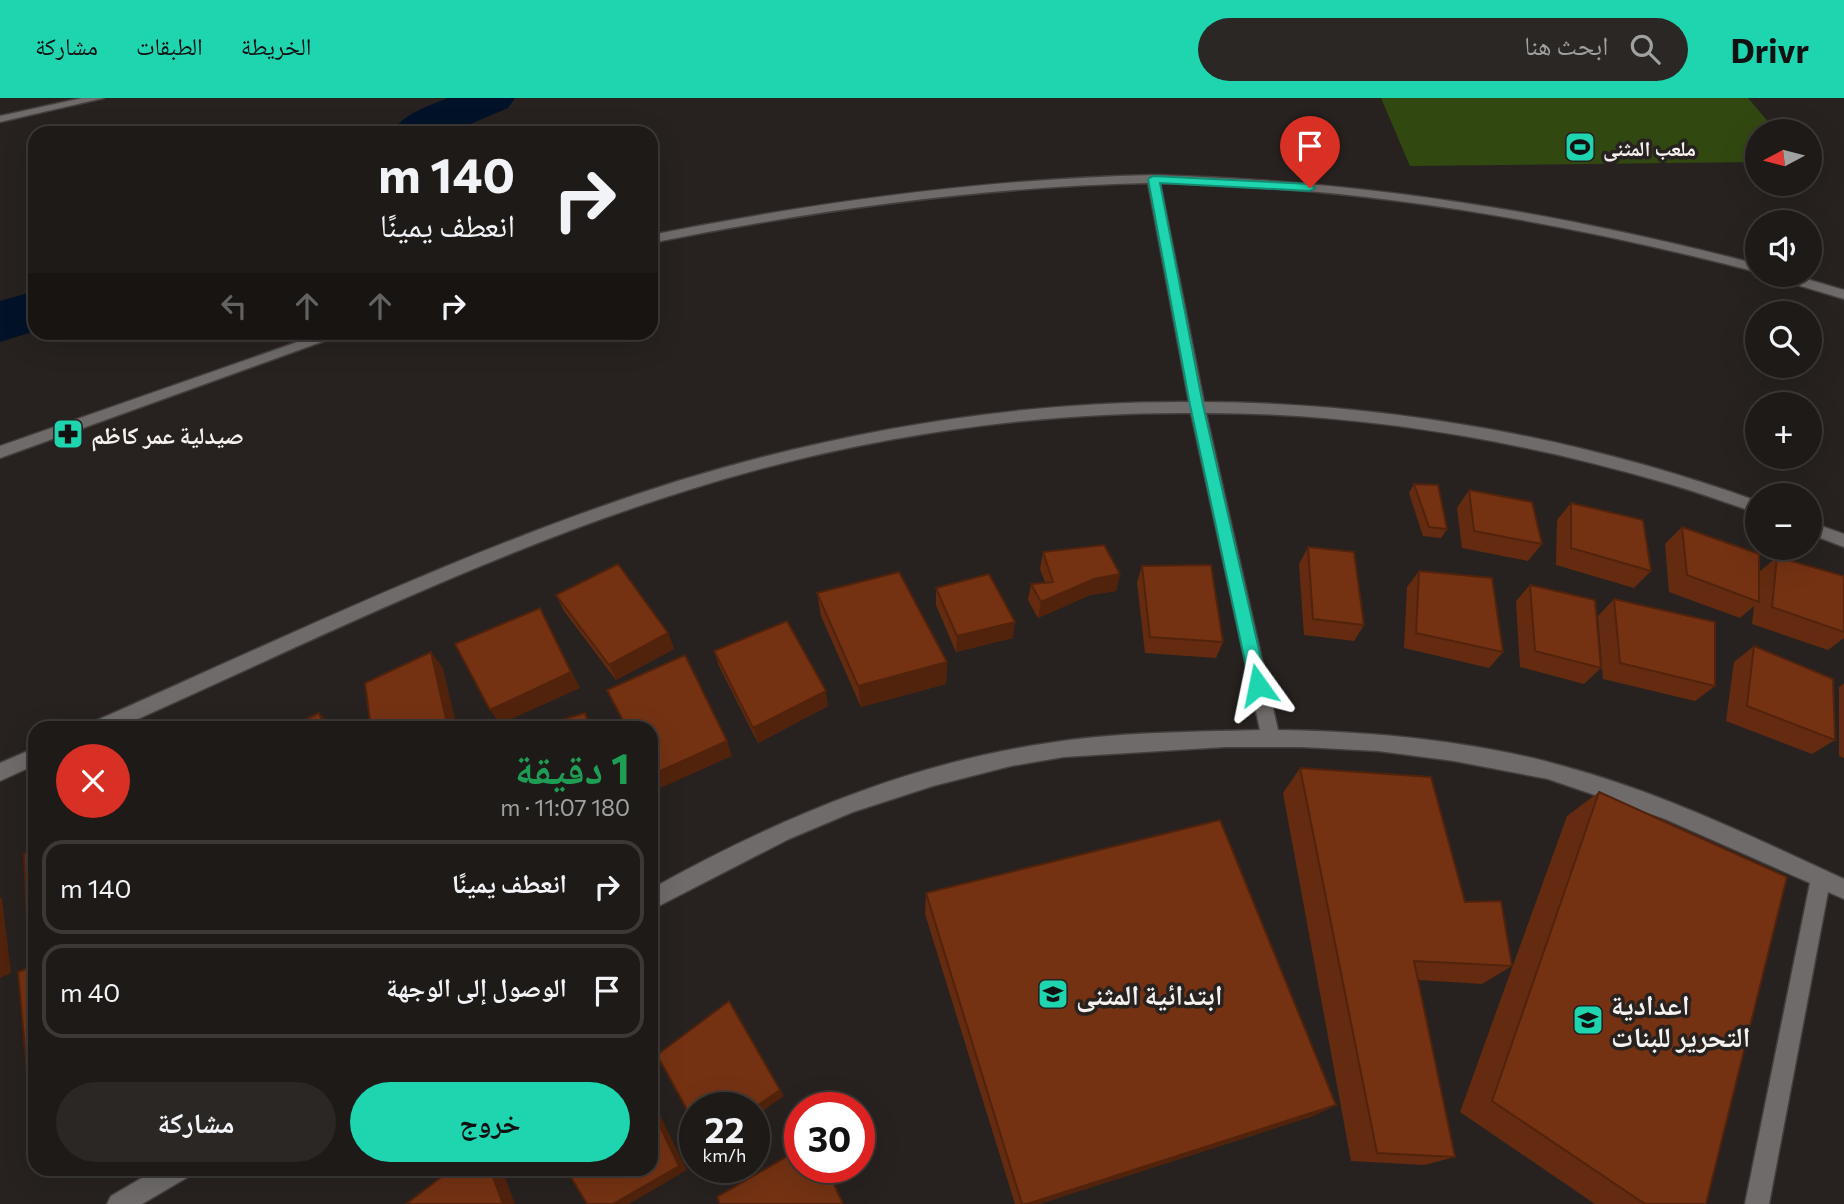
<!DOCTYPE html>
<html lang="ar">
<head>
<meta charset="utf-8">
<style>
  :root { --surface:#1d1a17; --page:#2a2724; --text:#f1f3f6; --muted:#a0a1a1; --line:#3b3836; --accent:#1ed5b0 }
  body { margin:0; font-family:Commissioner,"Noto Naskh Arabic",sans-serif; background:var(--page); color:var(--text); direction:rtl; height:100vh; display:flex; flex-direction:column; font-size:26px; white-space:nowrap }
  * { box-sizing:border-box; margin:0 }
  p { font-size:23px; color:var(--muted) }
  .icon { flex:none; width:38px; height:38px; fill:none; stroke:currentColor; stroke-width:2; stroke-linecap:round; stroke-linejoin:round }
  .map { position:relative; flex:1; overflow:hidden; direction:ltr }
  .sheet { position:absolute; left:28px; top:623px; width:630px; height:455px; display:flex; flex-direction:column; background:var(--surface); border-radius:21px; box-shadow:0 7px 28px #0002,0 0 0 2px var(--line); direction:rtl }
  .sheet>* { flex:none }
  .guide { position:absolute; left:28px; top:28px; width:630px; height:214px; border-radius:21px; box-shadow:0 7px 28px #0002,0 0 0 2px var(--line); direction:rtl; background:#1d1a17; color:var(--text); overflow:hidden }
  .needle { width:46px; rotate:263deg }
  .controls { position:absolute; left:1745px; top:21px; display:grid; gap:14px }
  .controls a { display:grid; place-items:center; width:77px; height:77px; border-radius:50%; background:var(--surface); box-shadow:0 7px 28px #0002,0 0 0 2px var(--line); font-size:35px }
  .speed { position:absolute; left:679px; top:994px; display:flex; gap:14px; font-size:35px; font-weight:700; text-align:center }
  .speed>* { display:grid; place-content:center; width:91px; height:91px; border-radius:50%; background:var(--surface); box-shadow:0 7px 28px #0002,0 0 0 2px var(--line); line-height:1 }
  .speed small { font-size:18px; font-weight:400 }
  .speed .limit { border:10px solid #d22; background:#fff; color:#111 }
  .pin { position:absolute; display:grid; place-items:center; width:60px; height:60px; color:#fff; margin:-72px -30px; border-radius:50% 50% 50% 0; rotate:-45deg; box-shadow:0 0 7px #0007 }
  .pin .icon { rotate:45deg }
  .me { position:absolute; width:77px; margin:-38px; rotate:348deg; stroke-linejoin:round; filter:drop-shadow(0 0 5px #0008) }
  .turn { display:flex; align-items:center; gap:24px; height:147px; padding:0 28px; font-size:32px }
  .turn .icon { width:91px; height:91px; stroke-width:2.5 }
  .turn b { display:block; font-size:49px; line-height:60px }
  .lanes { display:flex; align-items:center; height:66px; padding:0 28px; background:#0003; justify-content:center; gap:35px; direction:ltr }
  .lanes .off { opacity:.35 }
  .round { display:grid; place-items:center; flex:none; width:74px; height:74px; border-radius:37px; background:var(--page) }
  .summary { display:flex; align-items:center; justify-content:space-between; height:119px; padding:0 28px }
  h1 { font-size:42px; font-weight:700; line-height:52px; color:#1e9e55 }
  .button { display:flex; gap:14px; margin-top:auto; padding:14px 28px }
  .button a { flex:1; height:80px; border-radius:42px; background:var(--accent); color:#111; font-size:28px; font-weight:700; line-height:80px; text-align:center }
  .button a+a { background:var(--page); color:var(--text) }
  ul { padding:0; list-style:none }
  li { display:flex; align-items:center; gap:21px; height:94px; margin:0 14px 10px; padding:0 14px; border:4px solid var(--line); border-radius:21px }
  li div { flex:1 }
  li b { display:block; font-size:26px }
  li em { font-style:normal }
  header { display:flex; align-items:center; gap:42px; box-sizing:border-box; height:98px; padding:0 35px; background:var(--accent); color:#111 }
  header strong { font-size:33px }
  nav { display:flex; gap:38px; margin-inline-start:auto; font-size:24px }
  .search { width:490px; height:63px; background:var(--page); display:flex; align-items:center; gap:18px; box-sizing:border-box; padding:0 24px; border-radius:38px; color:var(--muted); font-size:26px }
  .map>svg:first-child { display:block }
</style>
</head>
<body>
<header>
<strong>Drivr</strong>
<div class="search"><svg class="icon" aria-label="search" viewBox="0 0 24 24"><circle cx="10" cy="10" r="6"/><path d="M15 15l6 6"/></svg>ابحث هنا</div>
<nav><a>الخريطة</a><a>الطبقات</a><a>مشاركة</a></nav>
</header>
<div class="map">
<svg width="1844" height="1106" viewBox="0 0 1844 1106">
  <rect width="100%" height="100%" fill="#27221f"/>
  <!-- green -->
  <polygon fill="#324811" points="1381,0 1748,0 1776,33 1757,33 1757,64 1410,68"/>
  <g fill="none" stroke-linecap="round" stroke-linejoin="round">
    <!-- river -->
    <g fill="#021228" fill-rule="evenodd">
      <path d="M448,0H515L508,10L449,35H391C405,15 426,9 448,0Z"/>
      <polygon points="35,193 35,233 0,244 0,203"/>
    </g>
    <!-- minor casing -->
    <g stroke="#443f3c" stroke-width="3">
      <g id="minor">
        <polygon points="82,0 104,0 0,24 0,18"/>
        <path d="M1153,77C1364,83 1553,113 1757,166V174C1560,123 1363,89 1160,85L1204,304C1390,305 1582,340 1757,403V415C1727,405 1697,394 1666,385C1518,342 1361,315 1206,315L1278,632C1369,633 1475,643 1563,668C1660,694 1753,739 1844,781V801L1828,794L1769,1106H1745L1810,785L1665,721L1548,681L1454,663L1378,653L1302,649H1225L1064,659L1011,668L933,688L853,714L789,741L651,812V791C773,723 904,667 1042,646C1114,634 1187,634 1260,632L1191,315C1023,314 849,341 688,392C492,453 306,546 118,630H90L93,624C286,539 479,445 681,382C844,332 1019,303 1189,304L1148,85C980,89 816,112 651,145V137C817,104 983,81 1153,77Z"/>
        <polygon points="1772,177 1793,177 1844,192 1844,201 1774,180"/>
        <polygon points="326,234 349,234 0,360 0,348"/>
        <polygon points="1810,424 1844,436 1844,449 1810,436"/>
        <polygon points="35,650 35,667 0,683 0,665"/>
        <polygon points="157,1071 192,1071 188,1079 142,1106 107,1106 111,1098"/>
      </g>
    </g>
    <!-- minor -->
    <use href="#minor" fill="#6e6b6a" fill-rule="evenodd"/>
  </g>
  <!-- wall -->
  <g fill="#642b10">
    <polygon points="1414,386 1447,431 1441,440 1423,438 1409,395"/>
    <polygon points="1469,392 1542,446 1528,463 1462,450 1457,410"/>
    <polygon points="1571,405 1651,473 1634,490 1556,467 1557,422"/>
    <polygon points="1682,429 1759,474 1777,459 1844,478 1844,540 1828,552 1752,526 1754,508 1740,520 1669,494 1665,446"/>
    <polygon points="1308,449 1364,527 1354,543 1304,537 1299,466"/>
    <polygon points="1043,454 1120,476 1116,493 1090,497 1038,520 1028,502 1031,486 1045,484 1040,471"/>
    <polygon points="1142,468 1223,544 1216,560 1145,555 1137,484"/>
    <polygon points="1419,473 1503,554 1489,570 1404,550 1407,489"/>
    <polygon points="1530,487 1601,570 1584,586 1520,569 1516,503"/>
    <polygon points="936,490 1013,540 956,554 936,507"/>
    <polygon points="817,495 947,564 946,586 861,609 821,518"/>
    <polygon points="556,497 668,535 674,551 616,582 564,513"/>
    <polygon points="1614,501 1715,588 1695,603 1603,581 1598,518"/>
    <polygon points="1754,548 1835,642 1812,656 1726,623 1734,564"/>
    <polygon points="714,553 828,608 758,645 719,568"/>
    <polygon points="1844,585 1844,660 1839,658 1839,589"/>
    <polygon points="1300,670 1465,804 1512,868 1482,886 1418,882 1455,1059 1424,1067 1351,1063 1283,695"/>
    <polygon points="1599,694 1706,1106 1595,1106 1460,1014 1567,718"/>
    <polygon points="926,795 1336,1007 1313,1018 1039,1106 1015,1106 925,816"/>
  </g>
  <!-- shaded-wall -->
  <g fill="#51230d">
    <polygon points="1120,476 1116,493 1090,497 1038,520 1041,504 1094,481"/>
    <polygon points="540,510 580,590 500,626 490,612"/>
    <polygon points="1015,524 1013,540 956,554 957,538"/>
    <polygon points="668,535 674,551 616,582 609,567"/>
    <polygon points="431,554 443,570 457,630 448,630"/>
    <polygon points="947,564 946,586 861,609 858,588"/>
    <polygon points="826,593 828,608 758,645 753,630"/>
    <polygon points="319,615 334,630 325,630"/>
    <polygon points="585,615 593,629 593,630 589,630"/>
    <polygon points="727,643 732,658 658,691 651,677"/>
    <polygon points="0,799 2,800 11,875 0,880"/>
    <polygon points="35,819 35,826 27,823"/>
    <polygon points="735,912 784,998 754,1019 754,1010"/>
    <polygon points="35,980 35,986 28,984"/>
    <polygon points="651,999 687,1072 629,1106 613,1106 651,1010"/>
    <polygon points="1336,1007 1313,1018 1039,1106 1027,1106"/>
    <polygon points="826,1069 827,1069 844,1106 843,1106"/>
    <polygon points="490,1071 502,1071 515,1106 503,1106"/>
  </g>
  <!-- building -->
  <g fill="#743213" stroke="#51230d" stroke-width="2">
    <polygon points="1414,386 1438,387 1447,431 1429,429"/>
    <polygon points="1469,392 1532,404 1542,446 1474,433"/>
    <polygon points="1571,405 1643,422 1651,473 1571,450"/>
    <polygon points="1682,429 1759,456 1759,504 1687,477"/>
    <polygon points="1104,447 1120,476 1094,481 1041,504 1031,486 1053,484 1043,454"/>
    <polygon points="1308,449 1354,454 1364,527 1313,521"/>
    <polygon points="1777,459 1844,478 1844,534 1772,509"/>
    <polygon points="618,466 668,535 609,567 556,497"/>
    <polygon points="1211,467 1223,544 1150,539 1142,468"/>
    <polygon points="1419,473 1492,480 1503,554 1416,535"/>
    <polygon points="899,474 947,564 858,588 817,495"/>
    <polygon points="989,476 1015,524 957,538 936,490"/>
    <polygon points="1530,487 1595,502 1601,570 1535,553"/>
    <polygon points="1614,501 1715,524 1715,588 1620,565"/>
    <polygon points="540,510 571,574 490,612 455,546"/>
    <polygon points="787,523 826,593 753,630 714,553"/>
    <polygon points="1754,548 1833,581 1835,642 1747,608"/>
    <polygon points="431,554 448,630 371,630 365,585"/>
    <polygon points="685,557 727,643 651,677 651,630 627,630 607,592"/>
    <polygon points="319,615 325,630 289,630"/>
    <polygon points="585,615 589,630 535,630"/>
    <polygon points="1300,670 1431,679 1465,804 1501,803 1512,868 1414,863 1455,1059 1377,1055"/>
    <polygon points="1599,694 1787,779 1706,1106 1645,1106 1492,1003"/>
    <polygon points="1220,722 1336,1007 1027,1106 1022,1106 926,795"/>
    <polygon points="35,751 35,819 27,823 24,756"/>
    <polygon points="35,867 35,980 28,984 18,874"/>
    <polygon points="729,903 780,992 754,1010 695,1010 695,1026 657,957"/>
    <polygon points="651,1010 679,1068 613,1106 587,1106 566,1071 651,1071"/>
    <polygon points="800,1051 800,1069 826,1069 843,1106 720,1106 717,1099"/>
    <polygon points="452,1071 490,1071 503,1106 406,1106"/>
  </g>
  <!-- route -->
  <polygon fill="#1ed5b0" stroke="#148a72" stroke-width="2" points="1153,78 1310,86 1315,90 1310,93 1160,85 1203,307 1267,587 1264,592 1253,592 1250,587 1190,307 1148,81"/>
  <!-- icons -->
  <defs>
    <g id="stadium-square" transform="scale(1.575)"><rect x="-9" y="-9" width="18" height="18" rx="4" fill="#1ed5b0" stroke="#27221f"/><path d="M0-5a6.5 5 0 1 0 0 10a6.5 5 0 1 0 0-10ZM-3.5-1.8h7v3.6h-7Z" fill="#111"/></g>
    <g id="pharmacy-square" transform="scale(1.575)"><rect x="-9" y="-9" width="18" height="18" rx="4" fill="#1ed5b0" stroke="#27221f"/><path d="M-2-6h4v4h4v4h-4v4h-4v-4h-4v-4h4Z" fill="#111"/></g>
    <g id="school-square" transform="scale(1.575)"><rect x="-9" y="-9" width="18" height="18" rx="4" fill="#1ed5b0" stroke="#27221f"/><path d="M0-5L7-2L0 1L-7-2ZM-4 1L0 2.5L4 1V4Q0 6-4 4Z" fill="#111"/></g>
  </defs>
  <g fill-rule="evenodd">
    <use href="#stadium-square" x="1580" y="49"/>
    <use href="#pharmacy-square" x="68" y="336"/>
    <use href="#school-square" x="1053" y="896"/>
    <use href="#school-square" x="1588" y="922"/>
  </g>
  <g text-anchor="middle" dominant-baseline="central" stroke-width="7" stroke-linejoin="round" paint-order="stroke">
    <!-- far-poi labels -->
    <g font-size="21" font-weight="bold" fill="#f5f1ef" stroke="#27221f" text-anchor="start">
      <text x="1603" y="49">ملعب المثنى</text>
    </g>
    <!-- poi labels -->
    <g font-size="24" font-weight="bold" fill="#f5f1ef" stroke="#27221f" text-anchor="start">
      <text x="91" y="336">صيدلية عمر كاظم</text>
    </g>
    <!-- near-poi labels -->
    <g font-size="28" font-weight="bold" fill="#f5f1ef" stroke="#27221f" text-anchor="start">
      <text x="1076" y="896">ابتدائية المثنى</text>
      <text x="1611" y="906">اعدادية<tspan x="1611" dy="32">التحرير للبنات</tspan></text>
    </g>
  </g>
</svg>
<div class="controls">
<a><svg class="needle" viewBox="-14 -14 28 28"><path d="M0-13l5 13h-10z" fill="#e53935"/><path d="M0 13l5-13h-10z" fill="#a0a1a1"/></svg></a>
<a><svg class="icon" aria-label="sound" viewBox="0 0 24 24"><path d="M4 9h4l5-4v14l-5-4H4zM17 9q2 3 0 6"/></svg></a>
<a><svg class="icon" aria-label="search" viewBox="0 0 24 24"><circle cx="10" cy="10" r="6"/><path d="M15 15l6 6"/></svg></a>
<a>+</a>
<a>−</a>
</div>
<div class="speed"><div>22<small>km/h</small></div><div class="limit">30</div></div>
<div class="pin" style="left:1310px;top:90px;background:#d93025"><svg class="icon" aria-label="arrive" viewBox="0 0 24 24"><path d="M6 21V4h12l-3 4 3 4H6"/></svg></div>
<svg class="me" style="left:1258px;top:587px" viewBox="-20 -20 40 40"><path d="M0-17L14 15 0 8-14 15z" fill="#1ed5b0" stroke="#fff" stroke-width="4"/></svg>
<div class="guide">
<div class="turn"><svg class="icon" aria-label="right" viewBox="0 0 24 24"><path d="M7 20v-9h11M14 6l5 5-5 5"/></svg><div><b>140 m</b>انعطف يمينًا</div></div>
<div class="lanes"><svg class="icon off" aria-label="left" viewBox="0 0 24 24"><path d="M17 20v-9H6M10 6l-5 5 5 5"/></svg><svg class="icon off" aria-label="ahead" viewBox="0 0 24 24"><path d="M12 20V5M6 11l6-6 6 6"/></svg><svg class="icon off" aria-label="ahead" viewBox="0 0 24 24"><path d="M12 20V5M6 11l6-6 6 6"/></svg><svg class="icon" aria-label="right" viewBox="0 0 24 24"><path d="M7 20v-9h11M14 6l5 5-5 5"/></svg></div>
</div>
<section class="sheet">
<div class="summary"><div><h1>1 دقيقة</h1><p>180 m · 11:07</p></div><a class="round" style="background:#d93025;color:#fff"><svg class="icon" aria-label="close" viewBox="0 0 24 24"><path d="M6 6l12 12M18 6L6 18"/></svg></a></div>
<ul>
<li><svg class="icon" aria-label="right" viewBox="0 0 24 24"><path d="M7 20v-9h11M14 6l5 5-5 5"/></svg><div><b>انعطف يمينًا</b></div><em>140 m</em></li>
<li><svg class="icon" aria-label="arrive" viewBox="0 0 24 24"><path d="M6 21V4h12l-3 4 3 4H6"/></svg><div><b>الوصول إلى الوجهة</b></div><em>40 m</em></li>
</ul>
<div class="button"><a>خروج</a><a>مشاركة</a></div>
</section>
</div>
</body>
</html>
